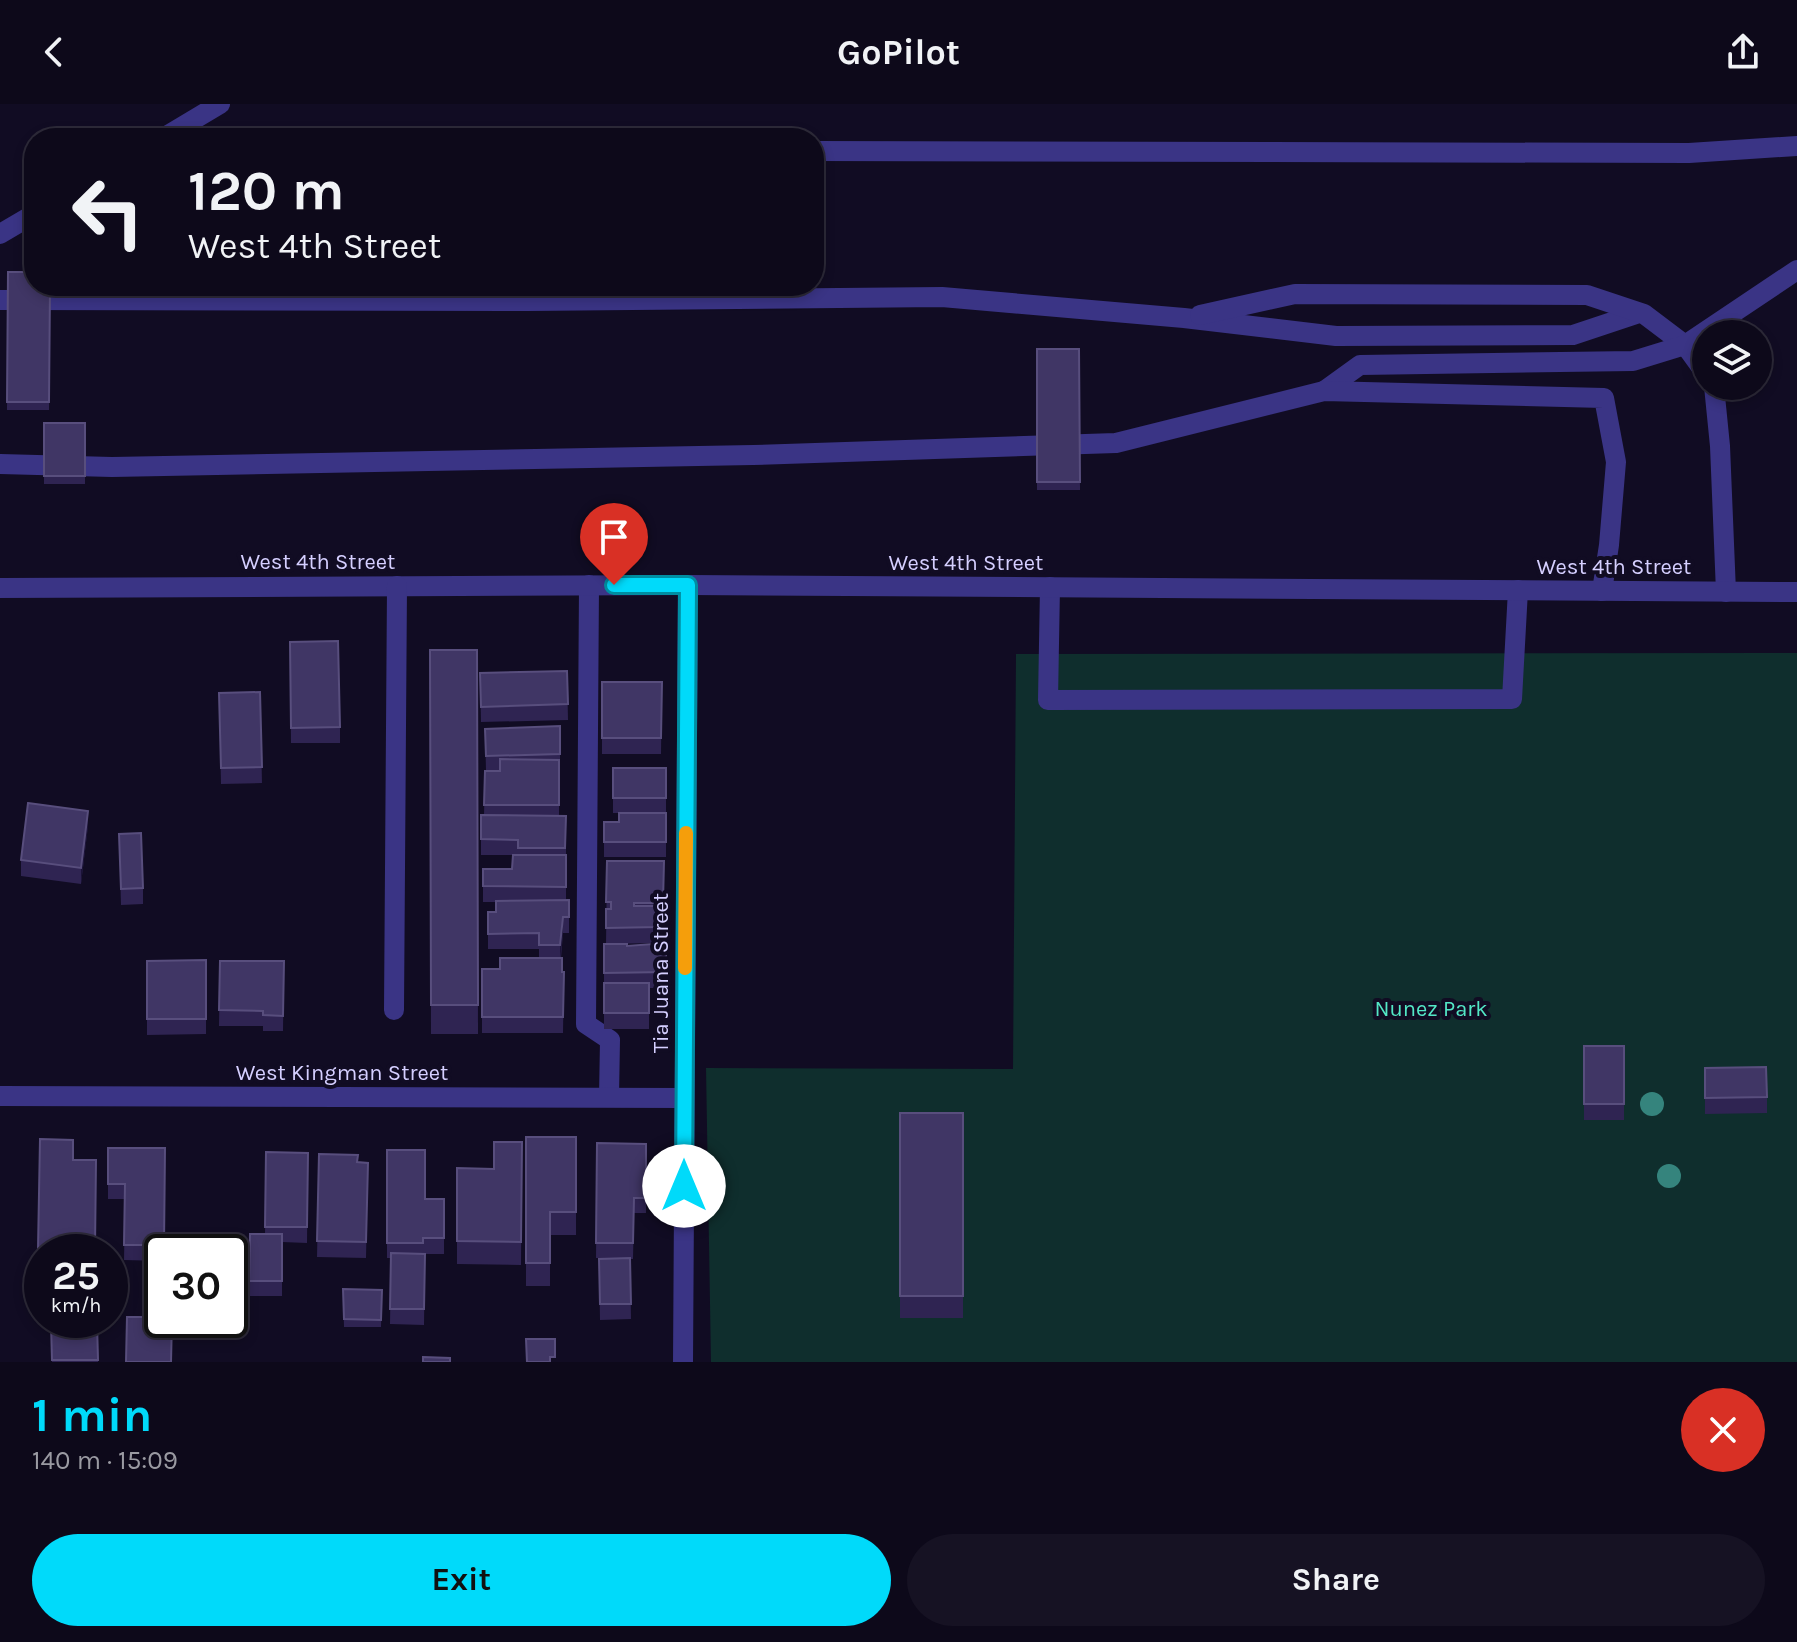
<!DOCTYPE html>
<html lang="en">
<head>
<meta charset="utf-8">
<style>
  :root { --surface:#0d091a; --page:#161223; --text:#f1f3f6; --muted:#9a9aa2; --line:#2d2a39; --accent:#00dafa }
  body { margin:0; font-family:Karla,sans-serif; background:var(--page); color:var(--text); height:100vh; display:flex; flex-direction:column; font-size:30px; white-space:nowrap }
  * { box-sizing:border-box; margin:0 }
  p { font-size:26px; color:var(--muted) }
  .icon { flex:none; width:44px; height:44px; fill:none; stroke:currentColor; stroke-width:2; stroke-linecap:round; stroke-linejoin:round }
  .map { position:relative; height:1258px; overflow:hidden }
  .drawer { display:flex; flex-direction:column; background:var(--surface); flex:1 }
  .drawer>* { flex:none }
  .banner { position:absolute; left:24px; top:24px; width:800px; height:168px; border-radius:32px; box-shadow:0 4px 12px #0003,0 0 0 2px var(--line); background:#0d091a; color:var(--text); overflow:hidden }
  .fabs { position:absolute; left:1692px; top:216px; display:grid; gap:16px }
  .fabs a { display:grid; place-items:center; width:80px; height:80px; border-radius:50%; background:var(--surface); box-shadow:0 4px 12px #0003,0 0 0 2px var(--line); font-size:40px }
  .speed { position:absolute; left:24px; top:1130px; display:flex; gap:16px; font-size:40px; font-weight:700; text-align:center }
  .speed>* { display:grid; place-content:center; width:104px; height:104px; border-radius:50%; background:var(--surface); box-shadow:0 4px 12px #0003,0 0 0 2px var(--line); line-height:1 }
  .speed small { font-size:20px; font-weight:400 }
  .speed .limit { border:4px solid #111; border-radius:12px; background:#fff; color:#111 }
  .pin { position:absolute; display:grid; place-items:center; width:68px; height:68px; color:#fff; margin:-82px -34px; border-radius:50% 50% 50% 0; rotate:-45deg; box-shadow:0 0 8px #0007 }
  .pin .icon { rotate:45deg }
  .me { position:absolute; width:88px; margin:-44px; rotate:0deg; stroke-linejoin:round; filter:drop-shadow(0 0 6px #0008) }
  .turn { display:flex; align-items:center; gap:28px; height:168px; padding:0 32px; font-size:36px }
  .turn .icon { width:104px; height:104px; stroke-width:2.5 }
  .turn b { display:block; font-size:56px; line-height:68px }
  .round { display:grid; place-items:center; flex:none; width:84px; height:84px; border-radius:42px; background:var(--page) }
  .headline { display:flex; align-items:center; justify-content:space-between; height:136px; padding:0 32px }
  h1 { font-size:48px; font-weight:700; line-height:60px; color:var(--accent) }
  .cta { display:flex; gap:16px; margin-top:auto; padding:16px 32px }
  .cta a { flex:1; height:92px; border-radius:48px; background:var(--accent); color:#111; font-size:32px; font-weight:700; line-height:92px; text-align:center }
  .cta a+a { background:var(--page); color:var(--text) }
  header { display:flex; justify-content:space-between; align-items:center; height:104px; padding:0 32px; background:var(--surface); font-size:36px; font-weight:700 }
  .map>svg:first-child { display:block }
</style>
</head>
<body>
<header><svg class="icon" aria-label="back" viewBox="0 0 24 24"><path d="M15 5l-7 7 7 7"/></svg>GoPilot<svg class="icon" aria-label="share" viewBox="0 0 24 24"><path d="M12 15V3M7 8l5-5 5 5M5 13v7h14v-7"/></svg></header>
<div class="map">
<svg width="1797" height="1258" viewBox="0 0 1797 1258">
  <rect width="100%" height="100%" fill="#110c23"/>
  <!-- green -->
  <polygon fill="#0f2e2d" points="1797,549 1797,1258 711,1258 706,964 1013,965 1016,550"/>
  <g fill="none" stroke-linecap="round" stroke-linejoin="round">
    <!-- minor -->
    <g stroke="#3a3485" stroke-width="20">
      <polyline points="163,34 220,0"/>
      <polyline points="814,47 1689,49 1797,42"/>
      <polyline points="0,130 34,110"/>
      <polyline points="0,196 529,197 942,193 1184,214 1336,232 1573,231 1639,209"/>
      <polyline points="1200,211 1295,190 1587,191 1644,210 1685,241 1706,270"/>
      <polyline points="1714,282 1720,342 1726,488"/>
      <polyline points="1324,287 1360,261 1633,257 1685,241 1797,166"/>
      <polyline points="0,360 112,363 753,351 1116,339 1324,287 1604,294 1616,358 1609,441 1602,487"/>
      <polyline points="589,481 586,920 610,936 609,993"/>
      <polyline points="1050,483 1048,596 1512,595 1518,486"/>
      <polyline points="0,484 688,481 1797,488"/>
      <polyline points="394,906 397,482"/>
      <polyline points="0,992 684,994"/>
      <polyline points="683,1258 688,481"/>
    </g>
  </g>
  <!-- trees -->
  <g fill="#35847d">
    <circle cx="1652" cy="1000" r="12"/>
    <circle cx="1669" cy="1072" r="12"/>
  </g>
  <!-- wall -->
  <g fill="#2f2452">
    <polygon points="8,168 50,182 49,306 7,306"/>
    <polygon points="1037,245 1079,245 1080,386 1037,386"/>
    <rect x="44" y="319" width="41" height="61"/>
    <polygon points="290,538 340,623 340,639 291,639"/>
    <polygon points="430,546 477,546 478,930 431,930"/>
    <polygon points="567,567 568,616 481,618 480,569"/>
    <polygon points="602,578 662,578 661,650 602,650"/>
    <polygon points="260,588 262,679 221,680 219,589"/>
    <polygon points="560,622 560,665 559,665 559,712 566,712 566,796 569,796 569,829 563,829 561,854 562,868 564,868 563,929 482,929 482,865 500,865 539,854 539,845 488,845 488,808 496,808 496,798 483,798 483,765 512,765 513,751 481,751 481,711 484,711 485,667 486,667 485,625"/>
    <polygon points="613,664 666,664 666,753 604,753 604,718 619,718 619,709 613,709"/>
    <polygon points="88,722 81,780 21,772 21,756"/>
    <polygon points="119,730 143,784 143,800 121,801"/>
    <polygon points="607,757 664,757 663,814 657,814 658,839 606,840"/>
    <polygon points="666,839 666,884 649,884 649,925 604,925 604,840 627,842"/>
    <polygon points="206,856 206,930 147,931 147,857"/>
    <polygon points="220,857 284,857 283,927 263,927 263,922 219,922"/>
    <rect x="1584" y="942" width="40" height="74"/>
    <polygon points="1705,964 1767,993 1767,1009 1705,1010"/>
    <rect x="900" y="1009" width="63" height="205"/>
    <polygon points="526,1033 576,1033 576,1131 550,1131 550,1182 526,1182"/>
    <polygon points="40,1035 73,1056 96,1056 95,1148 42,1148 42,1168 38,1168"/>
    <polygon points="522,1038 521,1161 457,1160 457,1064 494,1065"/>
    <polygon points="597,1039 646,1040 646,1109 634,1109 633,1155 630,1155 631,1215 600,1216 599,1155 609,1154 596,1154"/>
    <polygon points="108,1044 165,1044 164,1148 162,1148 162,1157 124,1156 125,1095 108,1095"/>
    <polygon points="387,1046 425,1095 444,1095 444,1150 425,1150 424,1221 390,1220 391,1154 387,1154"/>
    <polygon points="266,1048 308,1049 307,1139 282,1138 282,1192 249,1192 250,1130 265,1130"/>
    <polygon points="319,1050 358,1058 368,1059 366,1154 317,1153"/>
    <polygon points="244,1141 245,1223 177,1224 177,1216 230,1216 230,1148"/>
    <polygon points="343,1185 382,1186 381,1223 344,1223"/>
    <polygon points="97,1219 98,1258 52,1258 51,1220"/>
  </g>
  <!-- shaded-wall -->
  <g fill="#1b1337">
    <polygon points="88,707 88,722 81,780 81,764"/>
    <polygon points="563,813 563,829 560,856 560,841"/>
  </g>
  <!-- building -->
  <g fill="#403665" stroke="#584e7d" stroke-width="2">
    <polygon points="8,168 34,168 34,182 50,182 49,298 7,298"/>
    <polygon points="1037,245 1079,245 1080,378 1037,378"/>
    <rect x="44" y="319" width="41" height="53"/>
    <polygon points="338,537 340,623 291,624 290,538"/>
    <polygon points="430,546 477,546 478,901 431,901"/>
    <polygon points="567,567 568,600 481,603 480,569"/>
    <polygon points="602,578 662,578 661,634 602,634"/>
    <polygon points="260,588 262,663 221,664 219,589"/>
    <polygon points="560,622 560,650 486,652 485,625"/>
    <polygon points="500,655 559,656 559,701 484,701 485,667 500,667"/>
    <rect x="613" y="664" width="53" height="30"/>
    <polygon points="28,699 88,707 81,764 21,756"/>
    <polygon points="619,709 666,709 666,738 604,738 604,718 619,718"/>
    <polygon points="481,711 566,712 565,744 518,744 518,736 481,735"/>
    <polygon points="141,729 143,784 121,785 119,730"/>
    <polygon points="513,751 566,751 566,783 483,782 483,765 512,765"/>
    <polygon points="607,757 664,757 663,799 634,799 634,802 657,802 658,823 606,824 606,805 611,805 611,798 606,798"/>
    <polygon points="569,796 569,813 563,813 560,841 539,841 539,829 488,830 488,808 496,808 496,797"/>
    <polygon points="666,839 666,868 604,869 604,840 627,840 627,842"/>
    <polygon points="500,854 562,854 562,868 564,868 563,913 482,913 482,865 500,865"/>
    <polygon points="206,856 206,915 147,915 147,857"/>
    <polygon points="220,857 284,857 283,912 263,911 263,907 219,906"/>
    <rect x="604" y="879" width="45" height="30"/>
    <rect x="1584" y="942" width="40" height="58"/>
    <polygon points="1766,963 1767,993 1705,994 1705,964"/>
    <rect x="900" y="1009" width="63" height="183"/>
    <polygon points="526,1033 576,1033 576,1108 550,1108 550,1159 526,1159"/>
    <polygon points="40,1035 73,1036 73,1056 96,1056 95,1145 38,1145"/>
    <polygon points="494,1038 522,1038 521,1138 457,1137 457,1064 494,1065"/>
    <polygon points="597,1039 646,1040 646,1094 634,1094 633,1139 596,1139"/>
    <polygon points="108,1044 165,1044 164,1141 124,1141 125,1080 108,1080"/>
    <polygon points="387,1046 425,1046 425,1095 444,1095 444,1134 423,1134 423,1139 387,1139"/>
    <polygon points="266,1048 308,1049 307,1123 265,1123"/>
    <polygon points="319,1050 358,1051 357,1058 368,1059 366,1138 317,1137"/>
    <polygon points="250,1130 282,1130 282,1177 249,1177"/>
    <polygon points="206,1141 244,1141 245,1208 230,1208 230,1148 206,1148"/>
    <polygon points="391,1149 425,1150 424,1205 390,1205"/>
    <polygon points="630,1154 631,1200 600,1200 599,1155"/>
    <polygon points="343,1185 382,1186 381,1216 344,1215"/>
    <polygon points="127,1213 162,1213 162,1216 172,1216 171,1258 126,1258"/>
    <polygon points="97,1219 98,1256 52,1256 51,1220"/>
    <polygon points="526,1235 555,1235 555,1253 550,1253 550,1258 527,1258"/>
    <polygon points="423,1253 450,1254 450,1258 423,1258"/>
  </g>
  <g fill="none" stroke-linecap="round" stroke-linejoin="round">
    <!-- route casing -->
    <g stroke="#008ea2" stroke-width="20">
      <polyline id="route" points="614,481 688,481 684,1082"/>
    </g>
    <!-- route -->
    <use href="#route" stroke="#00dafa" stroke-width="14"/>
    <!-- slow -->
    <polyline stroke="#f59e0b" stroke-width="14" points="685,864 686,729"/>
  </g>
  <g text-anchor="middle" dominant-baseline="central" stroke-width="8" stroke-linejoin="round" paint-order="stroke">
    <!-- street labels -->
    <g font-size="22" fill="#d5cfff" stroke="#110c23">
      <text x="318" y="458">West 4th Street</text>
      <text x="966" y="459">West 4th Street</text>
      <text x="1614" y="463">West 4th Street</text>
      <text transform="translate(661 869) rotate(-90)">Tia Juana Street</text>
      <text x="342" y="969">West Kingman Street</text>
    </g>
    <!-- park labels -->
    <g font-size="22" fill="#53e7c6" stroke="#110c23">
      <text x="1431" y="905">Nunez Park</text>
    </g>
  </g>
</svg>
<div class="fabs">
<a><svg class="icon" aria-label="layers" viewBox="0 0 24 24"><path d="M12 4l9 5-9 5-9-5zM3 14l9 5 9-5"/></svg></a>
</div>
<div class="speed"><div>25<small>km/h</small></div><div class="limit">30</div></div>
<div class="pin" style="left:614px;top:481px;background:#d93025"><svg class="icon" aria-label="arrive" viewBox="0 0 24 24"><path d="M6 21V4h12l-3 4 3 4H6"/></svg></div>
<svg class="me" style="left:684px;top:1082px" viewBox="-20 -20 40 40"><circle r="19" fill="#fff"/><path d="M0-13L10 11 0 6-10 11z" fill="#00dafa"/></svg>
<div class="banner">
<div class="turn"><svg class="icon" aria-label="left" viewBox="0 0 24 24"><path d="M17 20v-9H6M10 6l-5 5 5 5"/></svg><div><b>120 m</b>West 4th Street</div></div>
</div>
</div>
<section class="drawer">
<div class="headline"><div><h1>1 min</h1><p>140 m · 15:09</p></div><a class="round" style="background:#d93025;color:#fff"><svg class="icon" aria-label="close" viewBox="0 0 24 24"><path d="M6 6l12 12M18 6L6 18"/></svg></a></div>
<div class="cta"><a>Exit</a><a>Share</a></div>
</section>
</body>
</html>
